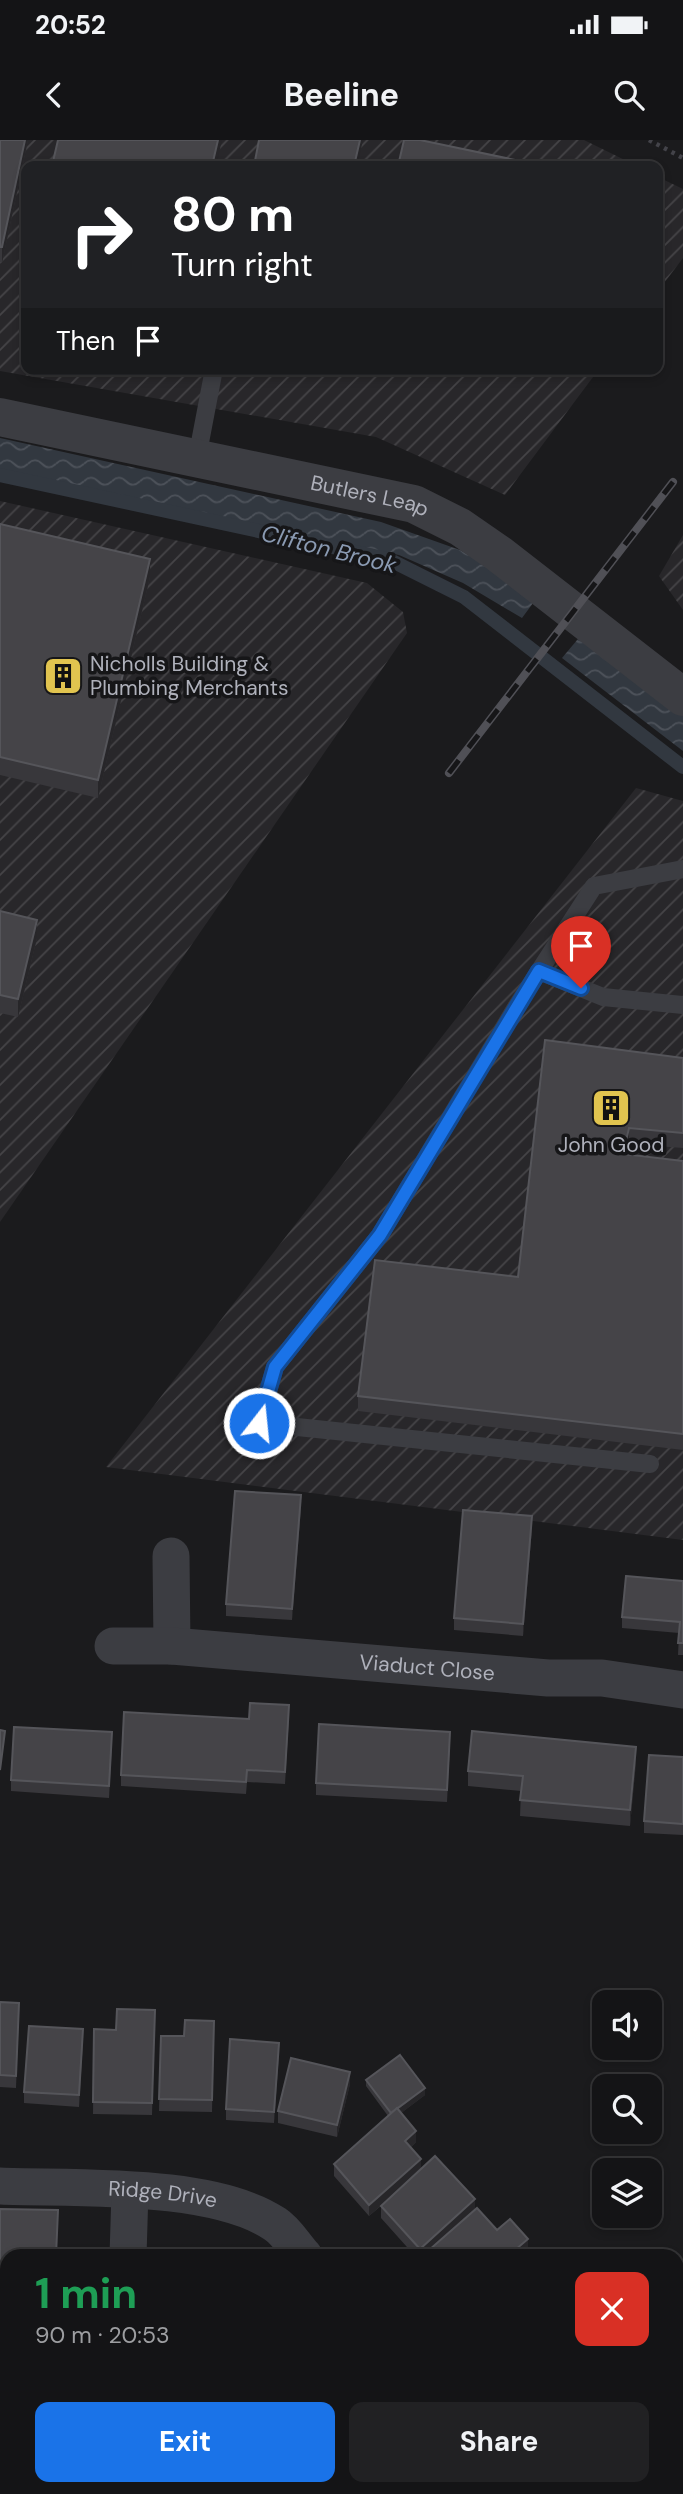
<!DOCTYPE html>
<html lang="en">
<head>
<meta charset="utf-8">
<style>
  :root { --surface:#141416; --page:#212123; --text:#f1f3f6; --muted:#9d9ea1; --line:#333335; --accent:#1a73e8 }
  body { margin:0; font-family:"DM Sans",sans-serif; background:var(--page); color:var(--text); height:100vh; display:flex; flex-direction:column; font-size:26px; white-space:nowrap }
  * { box-sizing:border-box; margin:0 }
  p { font-size:23px; color:var(--muted) }
  .icon { flex:none; width:38px; height:38px; fill:none; stroke:currentColor; stroke-width:2; stroke-linecap:round; stroke-linejoin:round }
  .map { position:relative; flex:1; overflow:hidden }
  .panel { position:absolute; left:0px; top:2109px; width:684px; height:247px; display:flex; flex-direction:column; background:var(--surface); border-radius:21px 21px 0 0; box-shadow:0 4px 10px #0003,0 0 0 2px var(--line) }
  .panel>* { flex:none }
  .hud { position:absolute; left:21px; top:21px; width:642px; height:214px; border-radius:14px; box-shadow:0 4px 10px #0003,0 0 0 2px var(--line); background:#202124; color:#fff; overflow:hidden }
  .fabs { position:absolute; left:592px; top:1850px; display:grid; gap:14px }
  .fabs a { display:grid; place-items:center; width:70px; height:70px; border-radius:14px; background:var(--surface); box-shadow:0 4px 10px #0003,0 0 0 2px var(--line); font-size:35px }
  .pin { position:absolute; display:grid; place-items:center; width:60px; height:60px; color:#fff; margin:-72px -30px; border-radius:50% 50% 50% 0; rotate:-45deg; box-shadow:0 0 7px #0007 }
  .pin .icon { rotate:45deg }
  .me { position:absolute; width:77px; margin:-38px; rotate:16deg; stroke-linejoin:round; filter:drop-shadow(0 0 5px #0008) }
  .turn { display:flex; align-items:center; gap:24px; height:147px; padding:0 35px; font-size:32px }
  .turn .icon { width:91px; height:91px; stroke-width:2.5 }
  .turn b { display:block; font-size:49px; line-height:60px }
  .then { display:flex; align-items:center; height:66px; padding:0 35px; background:#0003; gap:14px; font-size:26px }
  .round { display:grid; place-items:center; flex:none; width:74px; height:74px; border-radius:14px; background:var(--page) }
  .head { display:flex; align-items:center; justify-content:space-between; height:119px; padding:0 35px }
  h1 { font-size:42px; font-weight:700; line-height:52px; color:#1e9e55 }
  .primary-button { display:flex; gap:14px; margin-top:auto; padding:14px 35px }
  .primary-button a { flex:1; height:80px; border-radius:14px; background:var(--accent); color:#fff; font-size:28px; font-weight:700; line-height:80px; text-align:center }
  .primary-button a+a { background:var(--page); color:var(--text) }
  .status { display:flex; justify-content:space-between; align-items:center; height:49px; padding:0 35px; background:var(--surface); direction:ltr }
  .status svg { height:19px; fill:currentColor }
  header { display:flex; justify-content:space-between; align-items:center; height:91px; padding:0 35px; background:var(--surface); font-size:32px; font-weight:700 }
  .map>svg:first-child { display:block }
</style>
</head>
<body>
<div class="status"><b>20:52</b><svg viewBox="0 0 49 12"><path d="M0 12V9h3v3zM5 12V6h3v6zM10 12V3h3v9zM15 12V0h3v12zM26 1h20v11H26zM47 4h2v5h-2z"/></svg></div>
<header><svg class="icon" aria-label="back" viewBox="0 0 24 24"><path d="M15 5l-7 7 7 7"/></svg>Beeline<svg class="icon" aria-label="search" viewBox="0 0 24 24"><circle cx="10" cy="10" r="6"/><path d="M15 15l6 6"/></svg></header>
<div class="map">
<svg width="683" height="2354" viewBox="0 0 683 2354">
  <defs>
    <pattern id="industrial-furrows" width="10" height="10" patternUnits="userSpaceOnUse" patternTransform="scale(1.75)"><rect width="10" height="10" fill="#28272a"/><path d="M-1 1l2-2M0 10L10 0M9 11l2-2" fill="none" stroke="#454447"/></pattern>
    <pattern id="water-waves" width="16" height="10" patternUnits="userSpaceOnUse" patternTransform="scale(1.75)"><rect width="16" height="10" fill="#323840"/><path d="M0 5q4-4 8 0t8 0" fill="none" stroke="#4d525a"/></pattern>
  </defs>
  <rect width="100%" height="100%" fill="#1b1b1d"/>
  <!-- industrial -->
  <g fill="url(#industrial-furrows)">
    <polygon points="0,0 584,0 637,26 26,26 26,229 599,229 505,355 376,297 0,231"/>
    <polygon points="658,37 683,49 683,118 658,151"/>
    <polygon points="0,361 367,443 403,472 407,493 0,1082"/>
    <polygon points="683,395 683,470 659,436"/>
    <polygon points="636,648 683,661 683,1400 106,1327"/>
  </g>
  <!-- water -->
  <g fill="url(#water-waves)">
    <polygon points="0,298 381,382 460,410 539,455 522,478 463,443 399,415 0,330"/>
    <polygon points="583,493 683,575 683,611 562,518"/>
  </g>
  <g fill="none" stroke-linecap="round" stroke-linejoin="round">
    <!-- stream -->
    <polyline stroke="#323840" stroke-width="14" points="0,335 388,419 464,457 683,627"/>
    <!-- path -->
    <polyline stroke="#434349" stroke-width="4.5" stroke-dasharray="3.5 5" stroke-linecap="butt" points="649,0 683,18"/>
    <!-- service -->
    <g stroke="#3c3d42" stroke-width="18">
      <polyline points="197,318 214,229"/>
      <polyline points="539,831 603,857 683,865"/>
      <polyline points="650,1324 259,1283 275,1227 380,1095 518,864 594,746 683,729"/>
    </g>
    <!-- minor -->
    <g stroke="#3c3d42" stroke-width="37">
      <polyline points="171,1416 172,1506"/>
      <path id="s1" d="M113,1506H172L548,1538H602L683,1550"/>
      <path id="s2" d="M0,2046C76,2049 212,2042 275,2084C286,2091 295,2106 304,2116"/>
      <polyline points="128,2116 130,2051"/>
      <polyline points="677,2266 683,2267"/>
      <polyline points="68,2354 72,2348"/>
      <polyline points="523,2354 524,2348"/>
    </g>
    <!-- tertiary -->
    <path stroke="#3c3d42" stroke-width="38" id="s3" d="M0,277L414,364L460,387L499,414L683,557"/>
    <!-- rail casing -->
    <g stroke="#505056" stroke-width="8">
      <polyline id="rail" points="449,633 673,342"/>
    </g>
    <!-- rail -->
    <use href="#rail" stroke="#161618" stroke-width="5" stroke-dasharray="16" stroke-linecap="butt"/>
  </g>
  <!-- wall -->
  <g fill="#38373b">
    <polygon points="0,0 28,0 2,123 0,122"/>
    <polygon points="0,384 150,437 98,658 0,635"/>
    <polygon points="0,771 37,798 18,877 0,873"/>
    <polygon points="545,900 683,918 683,1008 629,1004 626,1014 683,1021 683,1310 358,1271 358,1256 518,1137"/>
    <polygon points="301,1367 292,1480 226,1476 226,1464"/>
    <polygon points="532,1388 523,1496 454,1490 454,1478"/>
    <polygon points="683,1441 683,1515 678,1515 679,1493 622,1488 622,1477"/>
    <polygon points="289,1577 285,1644 247,1642 246,1654 121,1646 121,1635 249,1579"/>
    <polygon points="112,1604 109,1658 11,1651 11,1640"/>
    <polygon points="450,1604 447,1662 316,1655 316,1643"/>
    <polygon points="683,1617 683,1695 644,1693 644,1681"/>
    <polygon points="636,1622 630,1686 520,1676 521,1651 468,1646 468,1631"/>
    <polygon points="0,1862 19,1874 16,1948 0,1947"/>
    <polygon points="155,1870 152,1975 93,1974 94,1889 116,1890"/>
    <polygon points="214,1881 212,1972 159,1971 161,1896 184,1896"/>
    <polygon points="83,1901 79,1967 24,1963 24,1952"/>
    <polygon points="279,1914 274,1983 226,1980 226,1969"/>
    <polygon points="366,1940 425,1955 401,1973 416,2002 411,2007 421,2029 475,2071 497,2090 528,2111 522,2116 429,2116 429,2113 426,2116 415,2116 381,2078 381,2066 382,2065 369,2076 334,2036 334,2024 388,1976 366,1946"/>
    <polygon points="350,1944 337,1997 278,1983 278,1971"/>
    <polygon points="0,2069 7,2116 7,2132 0,2132"/>
    <rect x="0" y="2132" width="7" height="62"/>
    <polygon points="0,2194 7,2194 7,2300 0,2299"/>
    <polygon points="677,2309 683,2310 683,2354 595,2348 677,2348"/>
  </g>
  <!-- shaded-wall -->
  <g fill="#272629">
    <polygon points="25,0 28,0 2,123 2,107"/>
    <polygon points="218,0 222,0 216,26 212,26"/>
    <polygon points="360,0 363,0 357,26 354,26"/>
    <polygon points="150,419 150,437 98,658 98,640"/>
    <polygon points="37,780 37,798 18,877 18,859"/>
    <polygon points="629,988 629,1004 623,1029 623,1014"/>
    <polygon points="301,1355 301,1367 292,1480 292,1469"/>
    <polygon points="532,1376 532,1388 523,1496 523,1484"/>
    <polygon points="636,1607 636,1622 630,1686 630,1670"/>
    <polygon points="83,1889 83,1901 79,1967 79,1955"/>
    <polygon points="279,1903 279,1914 274,1983 274,1972"/>
    <polygon points="350,1932 350,1944 337,1997 337,1985"/>
    <polygon points="425,1948 425,1955 392,1980 392,1974"/>
    <polygon points="416,1991 416,2002 405,2013 405,2001"/>
    <polygon points="421,2019 421,2030 369,2076 369,2065"/>
    <polygon points="475,2059 475,2071 429,2110 429,2113 426,2116 420,2116 420,2109"/>
    <polygon points="528,2099 528,2111 522,2116 508,2116"/>
  </g>
  <!-- building -->
  <g fill="#454448" stroke="#55555a" stroke-width="2">
    <polygon points="0,0 25,0 2,107 0,107"/>
    <polygon points="58,0 218,0 212,26 52,26"/>
    <polygon points="259,0 360,0 354,26 254,26"/>
    <polygon points="404,0 420,0 544,26 398,26"/>
    <polygon points="0,384 150,419 98,640 0,617"/>
    <polygon points="0,771 37,780 18,859 0,855"/>
    <polygon points="545,900 683,918 683,993 629,988 623,1014 683,1021 683,1294 358,1256 375,1120 518,1137"/>
    <polygon points="235,1351 301,1355 292,1469 226,1464"/>
    <polygon points="463,1370 532,1376 523,1484 454,1478"/>
    <polygon points="626,1436 683,1441 683,1503 678,1503 680,1482 622,1477"/>
    <polygon points="250,1563 289,1565 285,1632 247,1630 246,1642 121,1635 124,1572 249,1579"/>
    <polygon points="319,1584 450,1592 447,1650 316,1643"/>
    <polygon points="14,1587 112,1592 109,1646 11,1640"/>
    <polygon points="0,1590 5,1591 0,1630"/>
    <polygon points="472,1591 636,1607 630,1670 520,1660 523,1636 468,1631"/>
    <polygon points="649,1615 683,1617 683,1684 644,1681"/>
    <polygon points="0,1862 19,1863 16,1936 0,1935"/>
    <polygon points="117,1869 155,1870 152,1963 93,1962 94,1889 116,1890"/>
    <polygon points="185,1880 214,1881 212,1960 159,1959 161,1896 184,1896"/>
    <polygon points="29,1886 83,1889 79,1955 24,1952"/>
    <polygon points="230,1899 279,1903 274,1972 226,1969"/>
    <polygon points="400,1915 425,1948 391,1973 366,1940"/>
    <polygon points="291,1918 350,1932 337,1985 278,1971"/>
    <polygon points="397,1968 416,1991 405,2001 421,2019 369,2065 334,2024"/>
    <polygon points="435,2016 475,2059 420,2109 381,2066"/>
    <polygon points="477,2068 497,2090 510,2079 528,2099 508,2116 434,2116 429,2110"/>
    <polygon points="0,2069 58,2070 56,2116 7,2116 7,2120 0,2120"/>
    <polygon points="536,2111 540,2116 530,2116"/>
    <rect x="0" y="2132" width="7" height="50"/>
    <rect x="0" y="2194" width="7" height="43"/>
    <rect x="0" y="2243" width="7" height="45"/>
    <polygon points="677,2309 683,2310 683,2342 677,2342"/>
    <rect x="142" y="2348" width="73" height="6"/>
    <rect x="391" y="2348" width="64" height="6"/>
    <polygon points="595,2348 670,2349 670,2354 595,2354"/>
  </g>
  <g fill="none" stroke-linecap="round" stroke-linejoin="round">
    <!-- route casing -->
    <g stroke="#114b97" stroke-width="18">
      <polyline id="route" points="259,1283 275,1227 380,1095 539,831 581,848"/>
    </g>
    <!-- route -->
    <use href="#route" stroke="#1a73e8" stroke-width="12"/>
  </g>
  <!-- icons -->
  <defs>
    <g id="building-square" transform="scale(2.0125)"><rect x="-9" y="-9" width="18" height="18" rx="4" fill="#e1c44f" stroke="#161618"/><path d="M-4-6H4V6H1V3H-1V6H-4ZM-2.5-4.3h1.7v1.8h-1.7ZM.8-4.3h1.7v1.8H.8ZM-2.5-1h1.7V.8h-1.7ZM.8-1h1.7V.8H.8Z" fill="#111"/></g>
  </defs>
  <g fill-rule="evenodd">
    <use href="#building-square" x="63" y="536"/>
    <use href="#building-square" x="611" y="968"/>
  </g>
  <g text-anchor="middle" dominant-baseline="central" stroke-width="7" stroke-linejoin="round" paint-order="stroke">
    <!-- street labels -->
    <g font-size="21" fill="#afb1bb" stroke="#161618">
      <text stroke="none"><textPath href="#s3" startOffset="378">Butlers Leap</textPath></text>
      <text stroke="none"><textPath href="#s1" startOffset="315">Viaduct Close</textPath></text>
      <text stroke="none"><textPath href="#s2" startOffset="163">Ridge Drive</textPath></text>
    </g>
    <!-- poi labels -->
    <g font-size="21" fill="#afb1bb" stroke="#161618" text-anchor="start">
      <text x="90" y="524">Nicholls Building &amp;<tspan x="90" dy="24">Plumbing Merchants</tspan></text>
      <text x="611" y="1005" text-anchor="middle">John Good</text>
    </g>
    <!-- water labels -->
    <g font-size="23" font-style="italic" fill="#8a9ab2" stroke="#161618">
      <text transform="translate(329 409) rotate(14)">Clifton Brook</text>
    </g>
  </g>
</svg>
<div class="fabs">
<a><svg class="icon" aria-label="sound" viewBox="0 0 24 24"><path d="M4 9h4l5-4v14l-5-4H4zM17 9q2 3 0 6"/></svg></a>
<a><svg class="icon" aria-label="search" viewBox="0 0 24 24"><circle cx="10" cy="10" r="6"/><path d="M15 15l6 6"/></svg></a>
<a><svg class="icon" aria-label="layers" viewBox="0 0 24 24"><path d="M12 4l9 5-9 5-9-5zM3 14l9 5 9-5"/></svg></a>
</div>
<div class="pin" style="left:581px;top:848px;background:#d93025"><svg class="icon" aria-label="arrive" viewBox="0 0 24 24"><path d="M6 21V4h12l-3 4 3 4H6"/></svg></div>
<svg class="me" style="left:259px;top:1283px" viewBox="-20 -20 40 40"><circle r="17" fill="#1a73e8" stroke="#fff" stroke-width="3"/><path d="M0-11L8 9 0 5-8 9z" fill="#fff"/></svg>
<div class="hud">
<div class="turn"><svg class="icon" aria-label="right" viewBox="0 0 24 24"><path d="M7 20v-9h11M14 6l5 5-5 5"/></svg><div><b>80 m</b>Turn right</div></div>
<div class="then">Then<svg class="icon" aria-label="arrive" viewBox="0 0 24 24"><path d="M6 21V4h12l-3 4 3 4H6"/></svg></div>
</div>
<section class="panel">
<div class="head"><div><h1>1 min</h1><p>90 m · 20:53</p></div><a class="round" style="background:#d93025;color:#fff"><svg class="icon" aria-label="close" viewBox="0 0 24 24"><path d="M6 6l12 12M18 6L6 18"/></svg></a></div>
<div class="primary-button"><a>Exit</a><a>Share</a></div>
</section>
</div>
</body>
</html>
